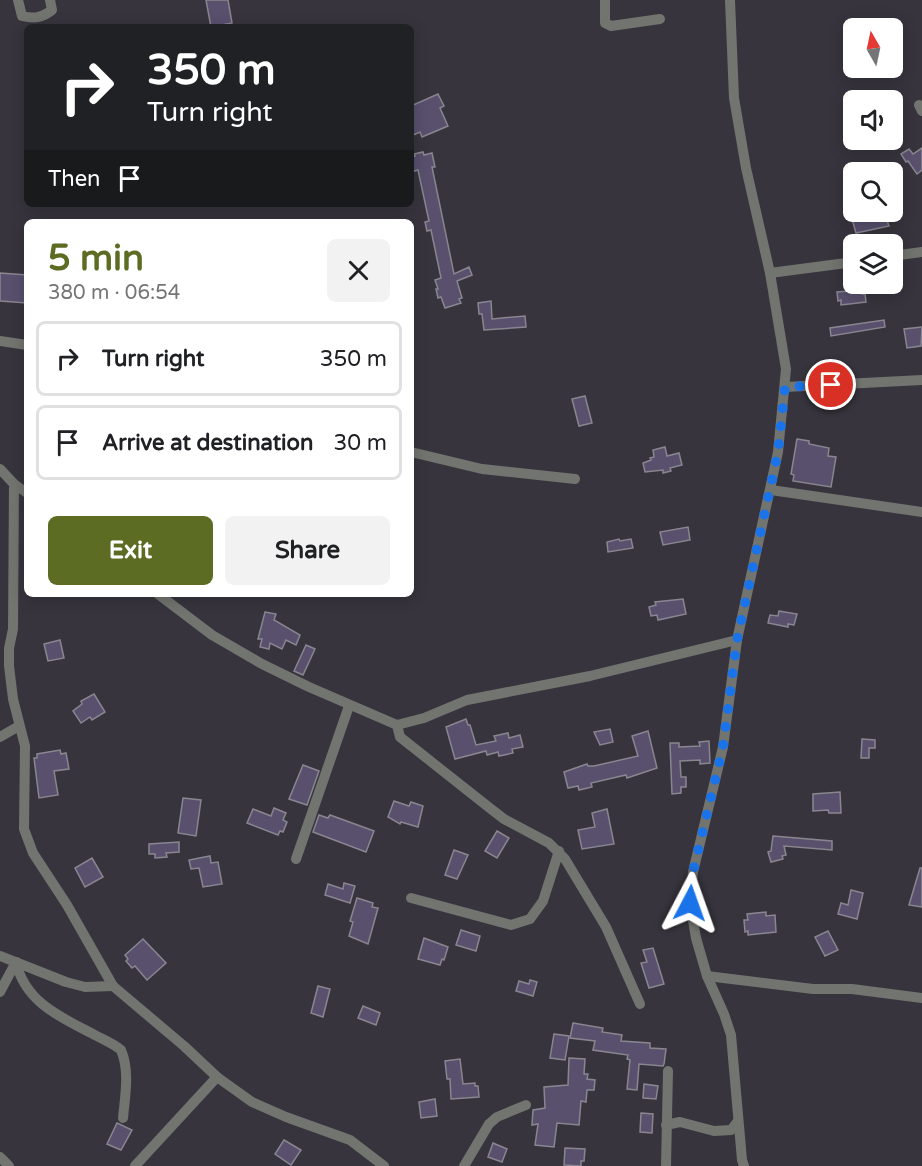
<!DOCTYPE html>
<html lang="en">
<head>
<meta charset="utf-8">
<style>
  :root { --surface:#fff; --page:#f2f2f2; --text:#202124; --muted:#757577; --line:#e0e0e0; --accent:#5c6c22 }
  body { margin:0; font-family:"Varela Round",sans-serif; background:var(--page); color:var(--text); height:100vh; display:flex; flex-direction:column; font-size:22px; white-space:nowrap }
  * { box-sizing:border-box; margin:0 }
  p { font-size:20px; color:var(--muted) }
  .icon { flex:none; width:33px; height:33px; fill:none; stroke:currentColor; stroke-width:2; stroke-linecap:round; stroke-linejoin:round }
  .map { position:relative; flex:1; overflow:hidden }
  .sheet { position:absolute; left:24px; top:219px; width:390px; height:378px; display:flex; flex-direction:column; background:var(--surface); border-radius:9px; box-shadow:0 3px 15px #0003 }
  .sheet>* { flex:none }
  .top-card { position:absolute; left:24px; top:24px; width:390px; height:183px; border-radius:9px; box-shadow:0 3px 15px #0003; background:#202124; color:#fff; overflow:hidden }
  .needle { width:39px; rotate:351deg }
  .fabs { position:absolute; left:843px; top:18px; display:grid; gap:12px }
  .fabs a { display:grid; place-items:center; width:60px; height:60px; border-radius:9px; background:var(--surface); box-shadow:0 3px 15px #0003; font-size:30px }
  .pin { position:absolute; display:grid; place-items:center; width:51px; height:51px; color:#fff; margin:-26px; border:3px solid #fff; border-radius:50%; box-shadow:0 2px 6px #0007 }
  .me { position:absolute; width:66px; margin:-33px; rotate:4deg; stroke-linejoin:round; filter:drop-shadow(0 0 4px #0008) }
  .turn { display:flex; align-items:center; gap:21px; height:126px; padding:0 24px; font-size:27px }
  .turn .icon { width:78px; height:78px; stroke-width:2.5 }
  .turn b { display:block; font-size:42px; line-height:51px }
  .then { display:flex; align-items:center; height:57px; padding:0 24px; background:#0003; gap:12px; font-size:22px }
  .round { display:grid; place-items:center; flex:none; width:63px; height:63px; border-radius:9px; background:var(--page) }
  .head { display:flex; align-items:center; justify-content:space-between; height:102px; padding:0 24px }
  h1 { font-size:36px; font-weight:800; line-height:45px; color:var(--accent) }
  .button { display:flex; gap:12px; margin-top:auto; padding:12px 24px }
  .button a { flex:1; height:69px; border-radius:9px; background:var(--accent); color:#fff; font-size:24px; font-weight:800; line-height:69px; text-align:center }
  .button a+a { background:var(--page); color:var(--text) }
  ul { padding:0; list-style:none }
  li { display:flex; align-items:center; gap:18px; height:75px; margin:0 12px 9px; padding:0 12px; border:3px solid var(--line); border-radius:9px }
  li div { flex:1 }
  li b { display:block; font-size:22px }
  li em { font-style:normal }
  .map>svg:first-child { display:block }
</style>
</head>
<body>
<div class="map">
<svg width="922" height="1166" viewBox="0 0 922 1166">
  <rect width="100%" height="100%" fill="#37343d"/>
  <!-- building -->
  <g fill="#58506d" stroke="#898690" stroke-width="1.5">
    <polygon points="206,0 228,0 232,23 211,27"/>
    <polygon points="438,94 444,106 440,108 448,126 422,137 420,132 411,136 411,106"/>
    <polygon points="922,148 922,170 917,174 908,161 906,162 901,154 909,149 913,154"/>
    <polygon points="423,152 424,155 432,153 435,167 432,167 454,274 469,267 472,275 457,281 462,298 459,299 461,303 445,308 441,297 438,298 436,289 438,289 435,280 441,278 431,230 427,231 425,222 429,221 418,170 411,172 411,157 415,156 414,154"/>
    <polygon points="850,212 860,212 861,215 875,212 884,212 889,226 856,233"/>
    <polygon points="0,273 27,275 27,303 0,301"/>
    <polygon points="861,290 862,294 865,294 866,302 841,305 841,300 838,301 837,292"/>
    <polygon points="491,301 492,319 525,316 526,327 484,330 482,314 479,314 478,303"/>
    <polygon points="884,320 885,327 831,336 830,328"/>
    <polygon points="922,327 921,346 907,348 904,329"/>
    <polygon points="585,396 592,423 579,426 572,399"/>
    <polygon points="797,439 809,441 809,444 829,448 828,456 836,457 831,487 793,481 794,475 791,474"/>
    <polygon points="665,447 667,456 679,453 682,465 670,468 671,471 663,473 663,470 645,472 643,463 651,460 650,458 654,457 653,450"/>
    <polygon points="688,527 690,540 663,545 660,532"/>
    <polygon points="619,539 620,541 631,539 633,548 608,552 607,542"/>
    <polygon points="683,599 686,614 658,620 657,615 651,616 649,607 656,605 655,602"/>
    <polygon points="779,611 797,614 794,625 788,624 788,627 768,623 770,615 778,616"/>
    <polygon points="265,612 276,614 274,620 300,635 296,645 286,640 282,649 270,643 269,649 260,647 262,639 258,639"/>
    <polygon points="60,640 64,658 48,661 44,644"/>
    <polygon points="306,645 315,649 303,675 294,671"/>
    <polygon points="94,694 105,712 92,720 90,717 81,723 73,711 82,704 81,701"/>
    <polygon points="466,719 468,725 470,725 476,745 496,741 494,736 508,733 509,738 520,735 523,747 512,749 513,753 499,756 498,752 487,755 486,751 455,759 446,727"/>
    <polygon points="610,729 613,742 600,745 594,732"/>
    <polygon points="648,731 657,768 627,778 626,775 591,783 592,787 579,790 578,786 568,788 564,772 587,764 588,766 594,766 638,756 632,736"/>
    <polygon points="862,739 875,740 875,748 869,748 869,758 861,758"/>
    <polygon points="709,741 710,763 700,764 700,760 680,761 681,777 686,777 686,787 681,787 681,793 672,794 670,743 679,743 679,747 700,746 699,742"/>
    <polygon points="60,750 61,754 66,753 69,769 54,771 58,795 39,798 34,758 37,758 37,754"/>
    <polygon points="303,765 319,771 307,805 289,799"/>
    <polygon points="840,792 841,813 829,813 828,810 813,811 813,794"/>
    <polygon points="183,798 201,800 196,836 178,833"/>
    <polygon points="394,801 409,806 411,802 423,806 418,827 401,822 400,824 388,817"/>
    <polygon points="274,808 286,813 283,820 287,822 283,832 280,831 278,835 247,823 253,809 271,816"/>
    <polygon points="607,809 614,844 582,849 578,830 595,827 592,813"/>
    <polygon points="319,815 328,818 330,815 374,831 366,852 313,832"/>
    <polygon points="497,831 509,838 497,858 485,851"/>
    <polygon points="773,836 832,841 832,850 784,846 786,855 782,856 783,859 771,862 768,852 771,851"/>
    <polygon points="179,842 179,852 166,853 167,857 155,858 155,854 149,854 149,844"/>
    <polygon points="454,850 468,855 457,879 445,875"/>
    <polygon points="210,856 211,863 218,862 222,884 203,887 199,868 191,869 189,860"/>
    <polygon points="92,858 103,877 85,887 75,868"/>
    <polygon points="920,868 922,868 922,907 909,905"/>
    <polygon points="344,883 355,886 350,903 325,895 328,884 343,889"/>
    <polygon points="851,890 863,893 857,919 838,914 841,903 848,905"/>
    <polygon points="357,898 373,903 372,907 378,908 368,944 349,936 353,922 350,921"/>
    <polygon points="766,912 766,916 775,915 776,932 748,935 748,931 745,932 744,920 748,920 747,914"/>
    <polygon points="461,930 480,936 476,951 456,945"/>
    <polygon points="828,931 838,950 825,956 815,937"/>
    <polygon points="424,938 448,947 444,960 442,959 440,965 418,959"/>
    <polygon points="143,939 166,963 147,980 135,966 132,968 126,961 128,959 125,955"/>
    <polygon points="653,948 664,984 649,988 641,963 647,962 643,950"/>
    <polygon points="530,980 537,982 533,996 516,991 519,981 529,984"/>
    <polygon points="318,986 330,989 323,1017 311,1013"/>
    <polygon points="363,1006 380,1013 376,1025 358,1018"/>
    <polygon points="573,1023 603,1028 602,1032 622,1035 621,1041 650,1043 650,1048 666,1049 664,1064 663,1066 639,1064 637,1090 627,1089 630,1060 627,1059 628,1055 593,1050 595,1041 570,1038"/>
    <polygon points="554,1034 569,1036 565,1060 550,1058"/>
    <polygon points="569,1058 585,1059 584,1074 588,1074 587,1079 595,1080 594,1090 587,1090 586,1102 581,1101 579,1125 557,1123 554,1147 535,1145 538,1124 532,1125 533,1110 545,1108 544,1087 568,1085"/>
    <polygon points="460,1059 463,1084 475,1083 475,1086 478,1086 479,1097 451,1099 450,1079 447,1079 445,1061"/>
    <polygon points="644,1084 658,1086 656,1099 643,1098"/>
    <polygon points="435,1099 437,1116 421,1118 419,1102"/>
    <polygon points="641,1113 653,1114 652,1133 640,1132"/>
    <polygon points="117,1123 132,1130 121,1150 107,1144"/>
    <polygon points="284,1140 301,1150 291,1165 275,1154"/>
    <polygon points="493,1143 507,1149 502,1162 488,1157"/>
    <polygon points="565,1148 585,1149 584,1161 581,1161 581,1166 564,1165"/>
  </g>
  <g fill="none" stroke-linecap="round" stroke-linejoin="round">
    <!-- minor -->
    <g stroke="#72746f" stroke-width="10">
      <path d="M18,0L22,16C34,19 42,18 52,10L50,0"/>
      <polyline points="605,0 605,23 611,26 660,19"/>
      <polyline points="730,0 734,98 746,168 770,273 786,369 778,452 737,640 723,747 693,872 690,903 696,938 707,976 724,1014 731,1035 742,1160 744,1166"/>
      <polyline points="919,105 922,111"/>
      <polyline points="892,256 922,252"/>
      <polyline points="770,273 854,262"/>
      <polyline points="0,341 27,345"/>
      <polyline points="785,387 922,380"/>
      <polyline points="411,452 482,469 575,479"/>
      <polyline points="0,469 14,484 13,629 9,648 9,666 13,699 25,746 24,829 33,853 67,905 113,986 184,1046 217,1077 252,1102 286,1117 350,1140 384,1166"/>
      <polyline points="14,484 27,493"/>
      <polyline points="771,490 922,512"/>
      <polyline points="158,594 212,635 262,664 309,687 397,725 424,718 467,700 590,676 737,640"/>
      <polyline points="397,725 400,737 491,809 504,819 549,843 565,859 606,927 640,1004"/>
      <polyline points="0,737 19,726"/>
      <polyline points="296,859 349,706"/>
      <polyline points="411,898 511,925 530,919 543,901 559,851"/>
      <polyline points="0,956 66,982 85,987 113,986"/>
      <path d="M16,962C25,1002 60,1017 93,1034C102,1039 113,1043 121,1050C130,1071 125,1096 123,1118"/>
      <polyline points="707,976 813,989 852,989 922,998"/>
      <polyline points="0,992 16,962"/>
      <polyline points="666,1125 680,1122 714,1131 731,1130 738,1121"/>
      <polyline points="0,1157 9,1166"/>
      <polyline points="135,1166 217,1077"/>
      <polyline points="464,1166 489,1124 497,1117 526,1105"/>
      <polyline points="666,1166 668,1071"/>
    </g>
  </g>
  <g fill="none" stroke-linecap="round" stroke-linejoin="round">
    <!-- route -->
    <polyline stroke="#1a73e8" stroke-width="10" stroke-dasharray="0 18" points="690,903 693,872 723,747 737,640 778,452 785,387 831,385"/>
  </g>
</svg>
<div class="fabs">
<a><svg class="needle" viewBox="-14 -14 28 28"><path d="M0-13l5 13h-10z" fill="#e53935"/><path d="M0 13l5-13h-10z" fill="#757577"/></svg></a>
<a><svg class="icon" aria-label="sound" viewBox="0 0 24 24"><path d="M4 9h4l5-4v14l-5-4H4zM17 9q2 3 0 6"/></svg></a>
<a><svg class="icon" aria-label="search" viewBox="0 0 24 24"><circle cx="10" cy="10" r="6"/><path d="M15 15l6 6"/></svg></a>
<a><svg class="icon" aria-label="layers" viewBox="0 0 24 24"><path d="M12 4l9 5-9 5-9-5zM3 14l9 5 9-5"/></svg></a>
</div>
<div class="pin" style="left:831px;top:385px;background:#d93025"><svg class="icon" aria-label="arrive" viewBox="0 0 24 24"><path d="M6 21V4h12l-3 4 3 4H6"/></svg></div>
<svg class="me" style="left:690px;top:903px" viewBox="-20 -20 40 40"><path d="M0-17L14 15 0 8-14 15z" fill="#1a73e8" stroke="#fff" stroke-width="4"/></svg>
<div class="top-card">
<div class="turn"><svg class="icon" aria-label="right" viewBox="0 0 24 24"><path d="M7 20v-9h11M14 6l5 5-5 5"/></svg><div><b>350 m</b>Turn right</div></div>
<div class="then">Then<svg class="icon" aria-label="arrive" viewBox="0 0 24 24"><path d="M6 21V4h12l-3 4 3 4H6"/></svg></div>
</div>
<section class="sheet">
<div class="head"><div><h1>5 min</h1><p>380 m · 06:54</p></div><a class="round"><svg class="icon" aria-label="close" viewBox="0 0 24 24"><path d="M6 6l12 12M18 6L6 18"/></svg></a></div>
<ul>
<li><svg class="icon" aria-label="right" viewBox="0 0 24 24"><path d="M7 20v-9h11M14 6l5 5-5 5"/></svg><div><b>Turn right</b></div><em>350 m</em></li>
<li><svg class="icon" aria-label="arrive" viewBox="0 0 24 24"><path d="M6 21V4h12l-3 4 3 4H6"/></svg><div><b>Arrive at destination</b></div><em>30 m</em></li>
</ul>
<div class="button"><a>Exit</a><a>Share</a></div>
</section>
</div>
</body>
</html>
